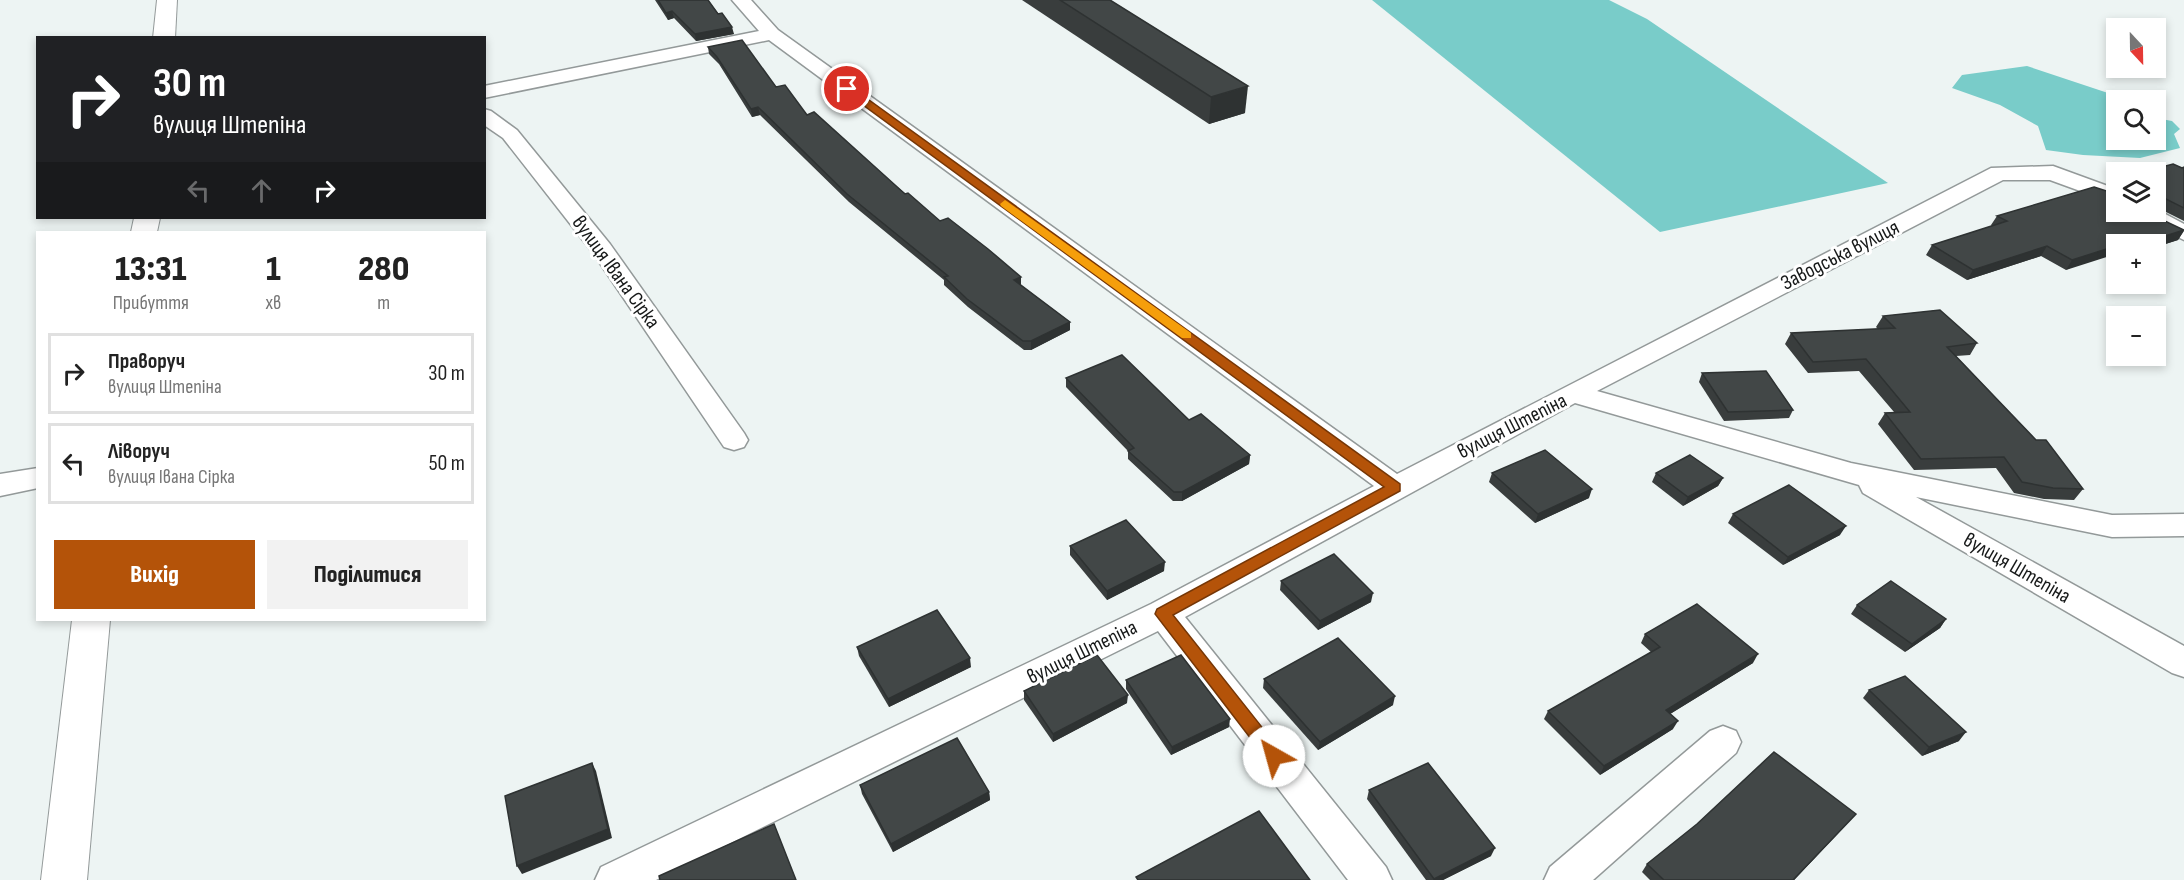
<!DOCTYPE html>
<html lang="uk">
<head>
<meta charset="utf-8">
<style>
  :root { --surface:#fff; --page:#f2f2f2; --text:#222; --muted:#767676; --line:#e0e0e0; --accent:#b45309 }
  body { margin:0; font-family:"Sofia Sans Condensed",sans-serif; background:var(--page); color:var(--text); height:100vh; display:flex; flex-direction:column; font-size:22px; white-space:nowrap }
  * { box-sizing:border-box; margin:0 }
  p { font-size:20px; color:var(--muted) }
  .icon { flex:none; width:33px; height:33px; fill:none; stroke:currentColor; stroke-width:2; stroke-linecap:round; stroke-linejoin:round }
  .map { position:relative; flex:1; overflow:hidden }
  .drawer { position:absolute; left:36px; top:231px; width:450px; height:390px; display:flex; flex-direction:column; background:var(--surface); border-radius:0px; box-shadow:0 3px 9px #0003 }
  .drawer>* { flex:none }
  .hud { position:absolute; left:36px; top:36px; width:450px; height:183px; border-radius:0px; box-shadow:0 3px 9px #0003; background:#202124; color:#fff; overflow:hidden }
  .needle { width:39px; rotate:158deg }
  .controls { position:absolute; left:2106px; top:18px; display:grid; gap:12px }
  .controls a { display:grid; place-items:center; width:60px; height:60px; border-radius:0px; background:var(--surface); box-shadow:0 3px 9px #0003; font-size:30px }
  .pin { position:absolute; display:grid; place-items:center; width:51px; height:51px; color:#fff; margin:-26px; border:3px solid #fff; border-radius:50%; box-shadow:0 2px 6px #0007 }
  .me { position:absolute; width:66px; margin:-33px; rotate:322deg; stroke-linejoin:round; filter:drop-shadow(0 0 4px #0008) }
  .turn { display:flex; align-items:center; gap:21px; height:126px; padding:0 18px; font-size:27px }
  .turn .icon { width:78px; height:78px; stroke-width:2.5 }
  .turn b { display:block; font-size:42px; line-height:51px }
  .lanes { display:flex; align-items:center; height:57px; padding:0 18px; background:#0003; justify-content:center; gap:30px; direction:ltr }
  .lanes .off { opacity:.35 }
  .eta { display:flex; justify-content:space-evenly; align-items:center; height:102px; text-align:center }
  .eta b { font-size:36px; font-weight:800; line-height:42px }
  .action { display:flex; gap:12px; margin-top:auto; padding:12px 18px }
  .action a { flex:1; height:69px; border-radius:0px; background:var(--accent); color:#fff; font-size:24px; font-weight:800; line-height:69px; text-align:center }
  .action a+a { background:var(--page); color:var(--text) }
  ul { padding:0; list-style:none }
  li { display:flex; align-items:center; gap:18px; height:81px; margin:0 12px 9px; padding:0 6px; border:3px solid var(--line); border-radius:0px }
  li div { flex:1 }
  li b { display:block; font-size:22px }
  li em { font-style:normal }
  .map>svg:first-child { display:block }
</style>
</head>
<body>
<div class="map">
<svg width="2184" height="880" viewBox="0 0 2184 880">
  <rect width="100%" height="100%" fill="#edf4f3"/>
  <!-- water -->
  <g fill="#79ccc9">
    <polygon points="1372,0 1609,0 1647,19 1888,183 1660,232"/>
    <polygon points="2027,66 2114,95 2124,100 2116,100 2116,140 2156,140 2156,118 2172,121 2180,129 2174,134 2180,148 2140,158 2083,155 2046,150 2038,126 2000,105 1952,88 1962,75"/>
  </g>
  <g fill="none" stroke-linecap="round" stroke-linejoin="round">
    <!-- minor casing -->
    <g stroke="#939999" stroke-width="3">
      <g id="minor">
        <polygon points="732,0 751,0 778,30 1397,474 1991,168 2053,166 2116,189 2116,204 2050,180 2003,180 1597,391 1851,463 2112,515 2184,514 2184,536 2112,537 1916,497 2184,646 2184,677 2172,673 1863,493 1859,485 1575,403 1185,617 1386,867 1392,880 1348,880 1158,631 656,880 595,880 601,867 1151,604 1374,486 769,40 484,98 484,86 759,31"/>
        <polygon points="484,109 491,111 517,130 610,244 744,433 748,440 744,447 734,450 724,447 593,253 503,138 484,125"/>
        <polygon points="2156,209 2184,224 2184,240 2136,217 2133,212 2156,212"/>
        <polygon points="38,468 38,488 0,496 0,474"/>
        <polygon points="1723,726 1736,731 1741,742 1736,753 1593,880 1544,880 1550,867 1710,731"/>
      </g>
    </g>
    <!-- secondary casing -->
    <g stroke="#939999" stroke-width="2">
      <g id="secondary">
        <polygon points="157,0 177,0 175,38 153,38"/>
        <polygon points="134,218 160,218 157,232 131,232"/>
        <polygon points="72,620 110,620 87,880 41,880"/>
      </g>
    </g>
    <!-- minor -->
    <use href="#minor" fill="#fff" fill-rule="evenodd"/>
    <!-- secondary -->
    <use href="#secondary" fill="#fff" fill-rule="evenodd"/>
  </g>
  <!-- wall -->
  <g fill="#393d3d">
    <polygon points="655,0 708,0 734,34 696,41 674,18 668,20"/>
    <polygon points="1022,0 1110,0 1245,113 1209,124"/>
    <polygon points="708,47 776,87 807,115 940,221 1021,277 1021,285 1070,322 1070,330 1031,350 1024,350 968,307 944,285 944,280 849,202 760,115 752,117 719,64 709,54"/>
    <polygon points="2184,167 2184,221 2156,207 2156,172 2182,168"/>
    <polygon points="2116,212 2184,230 2184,231 2178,240 2156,247 2156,244 2116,244 2066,270 2041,256 1967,280 1926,255 1932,245 1992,226 1991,225 1997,216"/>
    <polygon points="1883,316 1977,343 1970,355 1956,356 2083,489 2074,500 2044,499 2014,493 1996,468 1914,470 1878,424 1885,413 1894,412 1859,371 1808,373 1785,344 1791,333 1878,329 1876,327"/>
    <polygon points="1702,373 1793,410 1789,418 1724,421 1699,382"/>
    <polygon points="1066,378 1189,420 1250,455 1249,464 1182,501 1173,501 1128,459 1128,451 1066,387"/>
    <polygon points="1492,473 1589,498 1535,523 1489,482"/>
    <polygon points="1656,473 1723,478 1718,486 1683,506 1652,482"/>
    <polygon points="1733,514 1840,535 1783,565 1728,523"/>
    <polygon points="1070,546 1164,571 1107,600 1070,555"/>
    <polygon points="1281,581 1371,602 1318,630 1280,590"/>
    <polygon points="1857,605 1946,619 1940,628 1905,652 1851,614"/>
    <polygon points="1645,634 1753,663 1670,714 1673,729 1600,775 1544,719 1548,711 1651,652 1641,643"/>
    <polygon points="857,647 971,667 889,707 859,656"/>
    <polygon points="1264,679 1393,705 1318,750 1263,688"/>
    <polygon points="1126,680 1229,727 1171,755 1126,689"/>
    <polygon points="1869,690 1959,741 1922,756 1863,698"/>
    <polygon points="1024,691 1127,703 1053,742 1024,700"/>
    <polygon points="860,785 989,792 990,800 893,852 862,794"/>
    <polygon points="1369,790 1491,856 1443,880 1426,880 1367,799"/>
    <polygon points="1856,814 1794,880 1650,880 1642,872 1647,864"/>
  </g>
  <!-- shaded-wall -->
  <g fill="#2e3232">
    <polygon points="672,11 674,18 668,20 666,13"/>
    <polygon points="732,27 734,34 696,41 695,34"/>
    <polygon points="1248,86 1245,113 1209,124 1211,97"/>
    <polygon points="758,107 760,115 752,117 751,109"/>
    <polygon points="2184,230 2178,240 2156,247 2156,244 2140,244"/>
    <polygon points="2135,241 2132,244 2123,244"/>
    <polygon points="2047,246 2041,256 1967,280 1973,270"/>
    <polygon points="2116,246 2116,254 2066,270 2072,260"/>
    <polygon points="1021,277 1021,285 1014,280"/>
    <polygon points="1070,322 1070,330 1031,350 1031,341"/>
    <polygon points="1250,455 1249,464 1182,501 1182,492"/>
    <polygon points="1723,478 1718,486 1683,506 1688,497"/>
    <polygon points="1592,489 1589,498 1535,523 1538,514"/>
    <polygon points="1846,526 1840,535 1783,565 1788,557"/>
    <polygon points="1165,562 1164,571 1107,600 1107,591"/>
    <polygon points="1373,593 1371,602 1318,630 1320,621"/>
    <polygon points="1946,619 1940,628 1905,652 1912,644"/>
    <polygon points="1758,654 1753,663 1662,719 1666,710"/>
    <polygon points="970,658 971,667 889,707 888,699"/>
    <polygon points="1128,695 1127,703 1053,742 1053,734"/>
    <polygon points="1395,696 1393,705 1318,750 1320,742"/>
    <polygon points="1230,719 1229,727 1171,755 1172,747"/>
    <polygon points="1678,721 1673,729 1600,775 1604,766"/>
    <polygon points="1966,732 1959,741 1922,756 1929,747"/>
    <polygon points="592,763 596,771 612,838 522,874 517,866"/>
    <polygon points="989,792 990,800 893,852 891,844"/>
    <polygon points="1856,814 1794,880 1793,880"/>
    <polygon points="1495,848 1491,856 1443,880 1433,880 1434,879"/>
  </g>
  <!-- building -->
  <g fill="#424747" stroke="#2e3232" stroke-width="1.5">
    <polygon points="658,0 708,0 718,14 722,13 732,27 695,34 672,11 666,13"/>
    <polygon points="1060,0 1110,0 1248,86 1211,97"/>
    <polygon points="742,40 776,87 785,85 807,115 814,112 905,194 908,193 940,221 948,218 988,249 1021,277 1014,280 1070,322 1031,341 1023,341 967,299 944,277 948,276 847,194 758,107 751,109 717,57 708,47"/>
    <polygon points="2173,164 2182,168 2184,167 2184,208 2162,197 2160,200 2156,200 2156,172 2143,172"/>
    <polygon points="2094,187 2116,194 2116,212 2146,212 2184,230 2140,244 2135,241 2123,244 2116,244 2116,246 2072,260 2047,246 1973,270 1932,245 2007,221 1997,216"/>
    <polygon points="1940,310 1977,343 1947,347 2036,440 2046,440 2083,489 2053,488 2022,482 2004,457 1921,459 1885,413 1910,412 1866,359 1813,362 1791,333 1895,328 1883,316"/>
    <polygon points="1122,355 1189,420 1201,414 1250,455 1182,492 1174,492 1128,451 1134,448 1066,378"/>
    <polygon points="1766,371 1793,410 1728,412 1702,373"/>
    <polygon points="1545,450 1592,489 1538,514 1492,473"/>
    <polygon points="1690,455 1723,478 1688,497 1656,473"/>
    <polygon points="1789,485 1846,526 1788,557 1733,514"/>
    <polygon points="1126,520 1165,562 1107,591 1070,546"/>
    <polygon points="1334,554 1373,593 1320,621 1281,581"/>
    <polygon points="1891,581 1946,619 1912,644 1857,605"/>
    <polygon points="1697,604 1758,654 1666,710 1678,721 1604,766 1548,711 1660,647 1645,634"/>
    <polygon points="937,610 970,658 888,699 857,647"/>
    <polygon points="1338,638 1395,696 1320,742 1264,679"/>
    <polygon points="1097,655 1128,695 1053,734 1024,691"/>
    <polygon points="1181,655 1230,719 1172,747 1126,680"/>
    <polygon points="1905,676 1966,732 1929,747 1869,690"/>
    <polygon points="957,738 989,792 891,844 860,785"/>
    <polygon points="1774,752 1856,814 1793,880 1664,880 1647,864 1697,824"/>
    <polygon points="592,763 608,829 517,866 505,796"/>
    <polygon points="1428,763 1495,848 1434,879 1369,790"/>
    <polygon points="1259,811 1310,880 1138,880 1136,877"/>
    <polygon points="774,824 796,880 660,880 659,876"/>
  </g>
  <!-- route -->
  <polygon fill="#b45309" stroke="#753606" stroke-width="1.5" points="844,87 851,87 1400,484 1400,491 1173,615 1280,750 1283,756 1280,761 1274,763 1268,761 1155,614 1157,609 1384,487 844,91"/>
  <!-- slow -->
  <polygon fill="#f59e0b" points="1005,200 1191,333 1191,338 1182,338 1001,206 1000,204"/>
  <g text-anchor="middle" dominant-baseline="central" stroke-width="6" stroke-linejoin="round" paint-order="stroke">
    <!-- street labels -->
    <g font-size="21" fill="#161818" stroke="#fff">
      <text transform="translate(1840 255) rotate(-27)">Заводська вулиця</text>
      <text transform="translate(616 272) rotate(54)">вулиця Івана Сірка</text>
      <text transform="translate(1512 426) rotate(-27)">вулиця Штепіна</text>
      <text transform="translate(2017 568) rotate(30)">вулиця Штепіна</text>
      <text transform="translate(1082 652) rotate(-26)">вулиця Штепіна</text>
    </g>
  </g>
</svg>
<div class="controls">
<a><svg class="needle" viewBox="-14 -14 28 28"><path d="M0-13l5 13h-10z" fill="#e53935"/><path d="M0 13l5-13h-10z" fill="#767676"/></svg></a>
<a><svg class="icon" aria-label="search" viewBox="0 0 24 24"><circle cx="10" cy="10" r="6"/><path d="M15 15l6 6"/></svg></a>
<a><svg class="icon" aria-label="layers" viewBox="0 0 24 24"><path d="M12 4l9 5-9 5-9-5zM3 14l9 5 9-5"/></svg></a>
<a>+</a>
<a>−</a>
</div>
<div class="pin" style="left:847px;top:89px;background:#d93025"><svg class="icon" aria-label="arrive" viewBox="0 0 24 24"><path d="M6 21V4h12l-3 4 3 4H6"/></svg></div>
<svg class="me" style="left:1274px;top:756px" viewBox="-20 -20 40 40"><circle r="19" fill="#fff"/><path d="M0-13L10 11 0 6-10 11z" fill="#b45309"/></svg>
<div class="hud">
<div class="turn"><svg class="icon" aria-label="right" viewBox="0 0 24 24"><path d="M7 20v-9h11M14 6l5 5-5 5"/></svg><div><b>30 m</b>вулиця Штепіна</div></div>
<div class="lanes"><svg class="icon off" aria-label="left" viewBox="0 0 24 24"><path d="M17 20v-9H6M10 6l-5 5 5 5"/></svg><svg class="icon off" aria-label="ahead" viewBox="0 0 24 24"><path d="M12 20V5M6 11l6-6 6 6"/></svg><svg class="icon" aria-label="right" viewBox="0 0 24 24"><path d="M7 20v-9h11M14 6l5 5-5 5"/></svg></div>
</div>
<section class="drawer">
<div class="eta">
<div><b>13:31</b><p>Прибуття</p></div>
<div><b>1</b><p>хв</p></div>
<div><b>280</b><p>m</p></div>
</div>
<ul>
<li><svg class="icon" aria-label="right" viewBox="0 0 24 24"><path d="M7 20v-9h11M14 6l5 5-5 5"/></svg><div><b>Праворуч</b><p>вулиця Штепіна</p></div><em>30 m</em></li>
<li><svg class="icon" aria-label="left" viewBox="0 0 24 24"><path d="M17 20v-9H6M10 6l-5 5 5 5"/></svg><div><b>Ліворуч</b><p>вулиця Івана Сірка</p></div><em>50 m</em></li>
</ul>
<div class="action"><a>Вихід</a><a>Поділитися</a></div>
</section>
</div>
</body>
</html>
